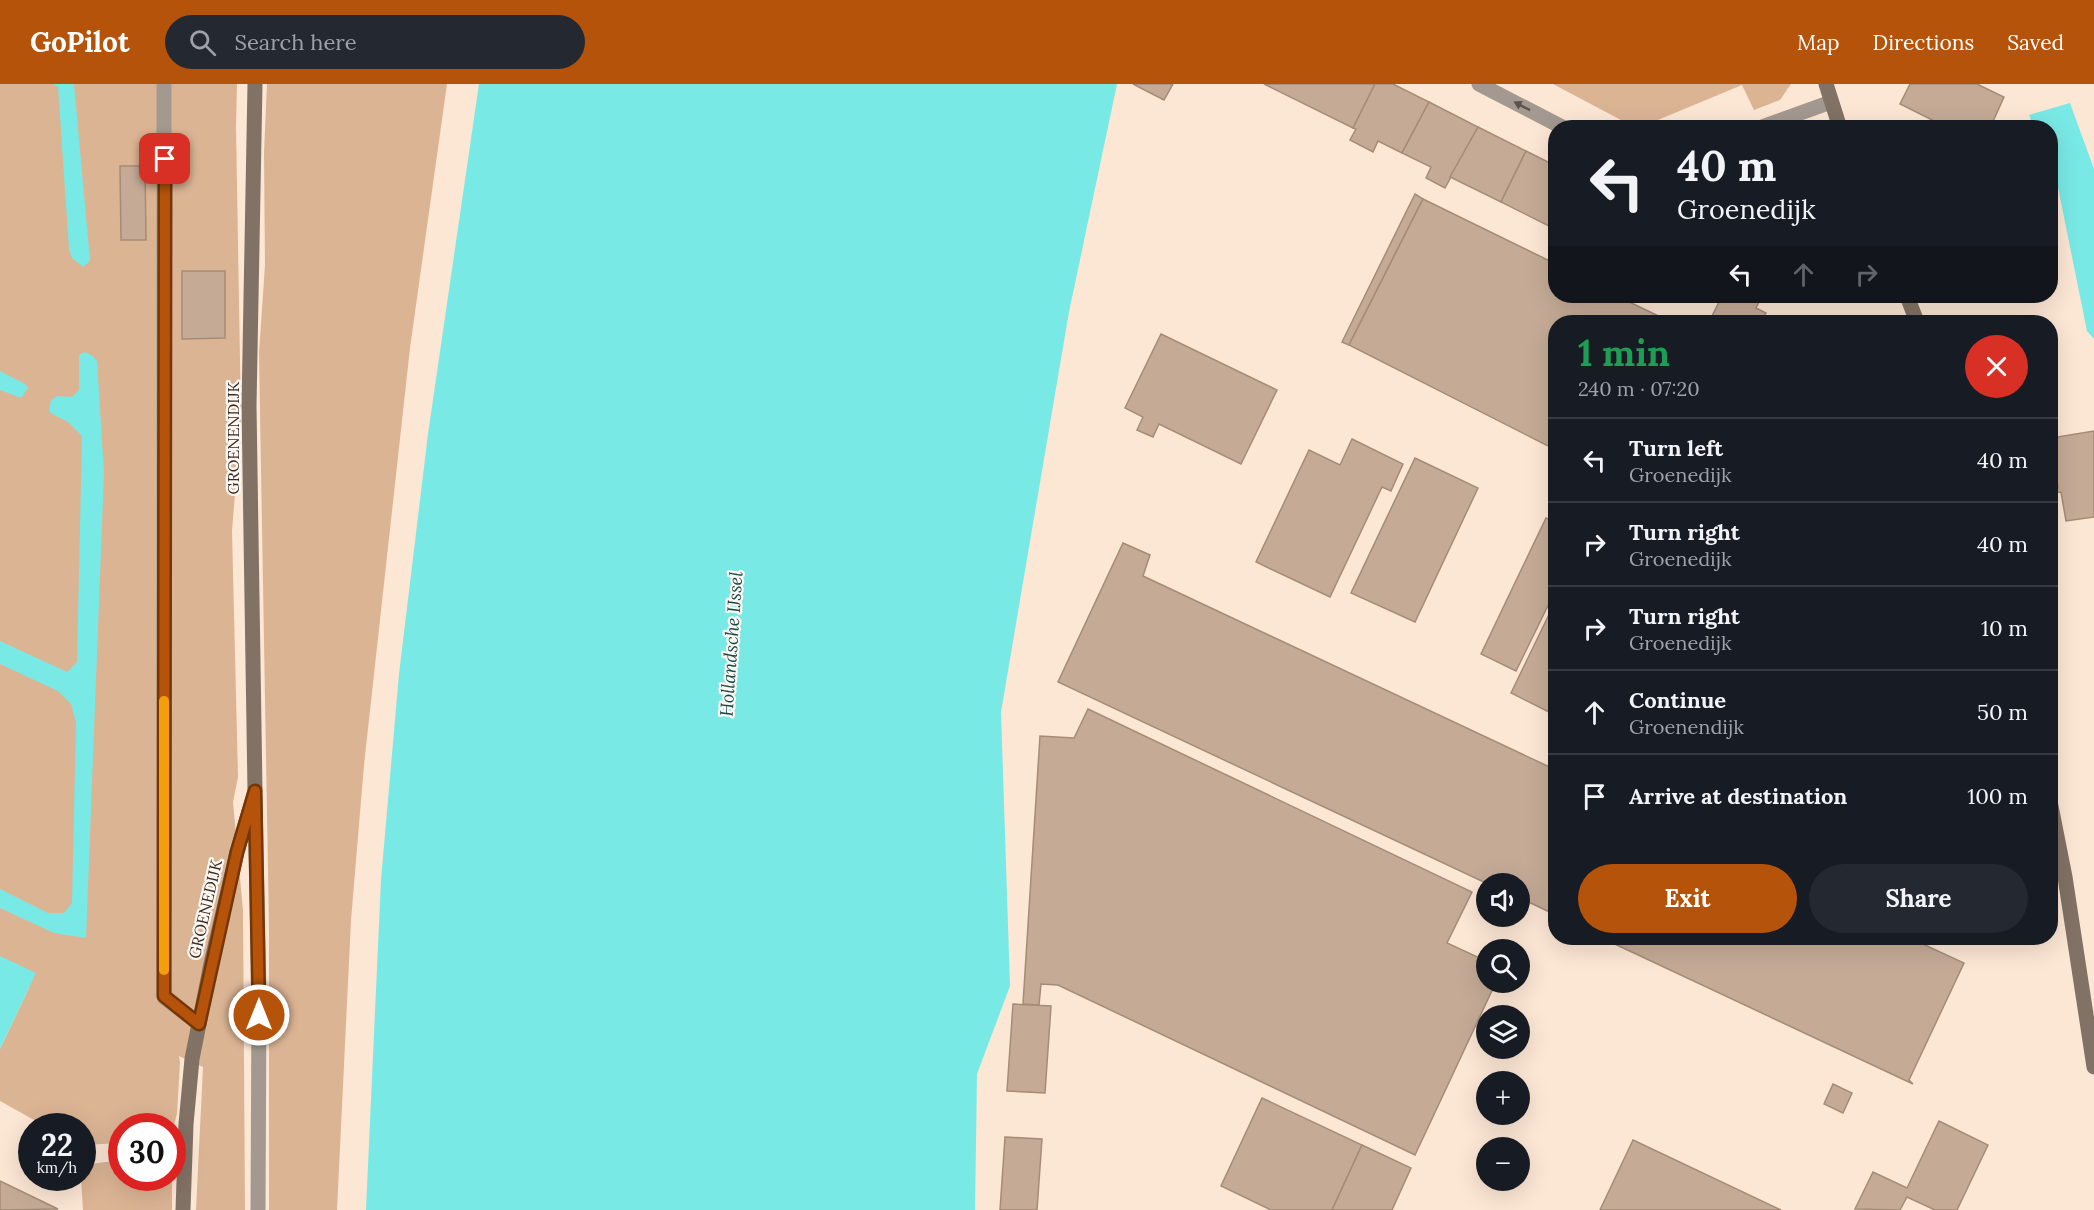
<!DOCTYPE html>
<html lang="en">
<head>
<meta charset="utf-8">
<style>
  :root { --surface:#171b24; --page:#242831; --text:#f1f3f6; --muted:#9ea1a6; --line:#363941; --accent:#b45309 }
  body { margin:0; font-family:Lora,serif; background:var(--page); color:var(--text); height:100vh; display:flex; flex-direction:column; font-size:22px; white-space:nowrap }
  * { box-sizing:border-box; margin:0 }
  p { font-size:20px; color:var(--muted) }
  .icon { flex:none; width:33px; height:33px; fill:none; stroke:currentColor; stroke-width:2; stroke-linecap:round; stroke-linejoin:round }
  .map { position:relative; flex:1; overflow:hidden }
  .side { position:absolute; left:1548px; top:231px; width:510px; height:630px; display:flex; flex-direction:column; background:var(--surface); border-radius:24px; box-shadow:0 6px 24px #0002 }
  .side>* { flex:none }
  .banner { position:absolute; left:1548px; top:36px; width:510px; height:183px; border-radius:24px; box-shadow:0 6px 24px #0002; background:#171b24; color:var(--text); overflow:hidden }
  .buttons { position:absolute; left:1476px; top:789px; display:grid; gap:12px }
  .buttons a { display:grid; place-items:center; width:54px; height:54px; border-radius:50%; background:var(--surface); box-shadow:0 6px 24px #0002; font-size:30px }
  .speed { position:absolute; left:18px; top:1029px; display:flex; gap:12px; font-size:30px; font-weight:700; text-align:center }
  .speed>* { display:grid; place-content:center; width:78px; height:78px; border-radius:50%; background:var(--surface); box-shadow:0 6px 24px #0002; line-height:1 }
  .speed small { font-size:15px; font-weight:400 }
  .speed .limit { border:9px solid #d22; background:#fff; color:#111 }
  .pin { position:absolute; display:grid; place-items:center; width:51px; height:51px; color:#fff; margin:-26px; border-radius:12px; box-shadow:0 3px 9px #0006 }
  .me { position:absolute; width:66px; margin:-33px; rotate:0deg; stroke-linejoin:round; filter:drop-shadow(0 0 4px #0008) }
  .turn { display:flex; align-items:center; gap:21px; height:126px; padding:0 30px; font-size:27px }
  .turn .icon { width:78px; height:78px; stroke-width:2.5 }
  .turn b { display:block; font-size:42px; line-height:51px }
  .lanes { display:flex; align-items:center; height:57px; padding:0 30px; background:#0003; justify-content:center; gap:30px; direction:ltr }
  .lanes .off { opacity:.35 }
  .round { display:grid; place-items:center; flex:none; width:63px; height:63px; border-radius:32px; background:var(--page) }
  .summary { display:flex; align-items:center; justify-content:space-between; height:102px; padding:0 30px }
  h1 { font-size:36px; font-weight:700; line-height:45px; color:#1e9e55 }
  .action { display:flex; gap:12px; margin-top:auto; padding:12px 30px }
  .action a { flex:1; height:69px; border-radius:36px; background:var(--accent); color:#fff; font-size:24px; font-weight:700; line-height:69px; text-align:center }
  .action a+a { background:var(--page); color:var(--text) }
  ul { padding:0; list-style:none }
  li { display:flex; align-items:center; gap:18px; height:84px; padding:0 30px; border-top:2px solid var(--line) }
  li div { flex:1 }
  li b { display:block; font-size:22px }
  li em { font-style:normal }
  header { display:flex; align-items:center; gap:36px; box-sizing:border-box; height:84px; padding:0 30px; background:var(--accent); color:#fff }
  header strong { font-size:28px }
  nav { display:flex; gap:33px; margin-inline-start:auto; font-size:21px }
  .search { width:420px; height:54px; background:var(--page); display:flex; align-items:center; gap:15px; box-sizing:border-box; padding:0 21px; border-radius:33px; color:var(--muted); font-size:22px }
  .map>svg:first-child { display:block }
</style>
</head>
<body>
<header>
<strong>GoPilot</strong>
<div class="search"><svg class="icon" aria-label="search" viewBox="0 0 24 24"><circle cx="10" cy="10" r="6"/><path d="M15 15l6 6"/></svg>Search here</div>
<nav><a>Map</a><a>Directions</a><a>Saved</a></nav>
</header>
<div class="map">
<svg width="2094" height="1126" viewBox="0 0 2094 1126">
  <rect width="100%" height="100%" fill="#fce6d4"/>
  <!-- green -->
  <g fill="#dbb494">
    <polygon points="0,0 237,0 236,43 241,335 232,447 238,693 233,718 243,827 245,1126 196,1126 203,983 179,972 180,979 177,1030 173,1044 122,1042 121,1059 83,1061 82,1042 45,1042 0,1017 0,965 29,904 0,890"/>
    <polygon points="267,0 447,0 410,264 364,681 351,836 337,1126 269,1126 269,844 259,269 265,181 264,69"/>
    <polygon points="1553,0 1791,0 1780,16 1754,26 1742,1 1641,43 1636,44"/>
    <polygon points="121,1076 122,1094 172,1094 172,1126 83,1126 81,1094 82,1094 83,1081"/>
  </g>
  <!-- water -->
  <g fill="#79e9e5">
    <polygon points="53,0 74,0 90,177 83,183 72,174 69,165 58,3"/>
    <polygon points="479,0 1117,0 1069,228 1001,628 1010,902 977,990 975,1126 366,1126 381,796 399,590 428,350"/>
    <polygon points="2070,19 2094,85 2094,255 2087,247 2051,69 2050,44 2034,43 2029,31"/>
    <polygon points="85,268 93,272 97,277 104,389 86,854 54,849 0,824 0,805 48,829 64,829 72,819 76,638 71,620 58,607 0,580 0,557 67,588 77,578 82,352 68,338 49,328 51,316 57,312 72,313 79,306 79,271"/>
    <polygon points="0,287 25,300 28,304 21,314 0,306"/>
    <polygon points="0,872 36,889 0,965"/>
  </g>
  <!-- building -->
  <g fill="#c5ab96" stroke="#a58c77" stroke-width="1.5">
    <polygon points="1133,0 1173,0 1164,16"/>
    <polygon points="1264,0 1375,0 1353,44"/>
    <polygon points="1375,0 1393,0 1429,18 1402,69 1378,57 1373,68 1350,56 1356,45 1353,44"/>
    <polygon points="1910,0 1977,0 2004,13 1990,44 1948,44 1900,20"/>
    <polygon points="1429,18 1478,43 1445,104 1426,94 1431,83 1402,69"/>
    <polygon points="1478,43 1526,67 1501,118 1450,93"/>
    <polygon points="1526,67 1556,82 1556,136 1551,143 1501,118"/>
    <polygon points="120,82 145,82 146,156 121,156"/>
    <polygon points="1415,110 1423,115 1349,261 1342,258"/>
    <polygon points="1423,115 1556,180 1556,212 1617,212 1671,238 1556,238 1556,366 1349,261"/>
    <polygon points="182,187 225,187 225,254 182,255"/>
    <polygon points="1722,212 1762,212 1756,224 1766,229 1761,238 1709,238"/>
    <polygon points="1161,250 1277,306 1241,380 1159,340 1153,353 1137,346 1143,333 1125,324"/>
    <polygon points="2094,347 2094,433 2066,437 2061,408 2054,409 2053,405 2058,404 2051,354"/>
    <polygon points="1352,355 1403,380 1391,407 1382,403 1330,513 1256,478 1309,366 1340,381"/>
    <polygon points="1415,374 1478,404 1415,538 1351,509"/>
    <polygon points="1546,434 1556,439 1556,505 1516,587 1481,570"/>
    <polygon points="1123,459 1150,471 1143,492 1556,686 1556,831 1520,814 1520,800 1488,800 1058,598"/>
    <polygon points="1556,516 1556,619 1549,628 1511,609"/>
    <polygon points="1088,625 1472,808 1447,859 1486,877 1486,898 1496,898 1415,1071 1058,901 1041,900 1039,921 1023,920 1040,652 1074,654"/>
    <polygon points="1602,854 1910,854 1964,879 1909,996 1913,1000"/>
    <polygon points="1013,920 1051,922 1045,1009 1007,1007"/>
    <polygon points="1833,1000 1852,1009 1843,1029 1824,1020"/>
    <polygon points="1262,1014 1362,1061 1332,1126 1271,1126 1221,1102"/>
    <polygon points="1939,1037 1988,1061 1957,1126 1935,1126 1907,1113 1900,1126 1855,1125 1873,1088 1907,1104"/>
    <polygon points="1005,1053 1042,1055 1037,1126 1000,1126"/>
    <polygon points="1633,1056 1781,1126 1600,1126"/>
    <polygon points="1362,1061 1411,1084 1392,1126 1332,1126"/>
    <polygon points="0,1097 58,1125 0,1126"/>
  </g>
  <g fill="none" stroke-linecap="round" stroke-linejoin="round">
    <!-- street -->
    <g stroke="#a49990" stroke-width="15">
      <polyline points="164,0 164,913 199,940"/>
      <polyline points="1479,0 1564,44"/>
      <polyline points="1759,44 1831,18"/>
      <polyline points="255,712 259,912 258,1126"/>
    </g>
    <!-- secondary -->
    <g stroke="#827265" stroke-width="15">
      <polyline points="1826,0 1840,44"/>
      <polyline points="1907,212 1917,238"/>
      <polyline points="2050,717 2065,793 2094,983"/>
      <polyline points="183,1126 186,1040 192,975 211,880 237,768 255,707 249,322 255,0"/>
    </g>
  </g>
  <!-- one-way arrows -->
  <defs><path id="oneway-solid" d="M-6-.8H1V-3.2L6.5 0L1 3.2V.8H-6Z" transform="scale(1.5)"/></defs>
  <use fill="#5c5249" href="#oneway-solid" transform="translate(1522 22) rotate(-153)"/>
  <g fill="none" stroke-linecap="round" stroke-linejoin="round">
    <!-- route casing -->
    <g stroke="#753606" stroke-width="15">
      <polyline id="route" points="165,75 164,912 199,940 237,768 255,707 259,931"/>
    </g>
    <!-- route -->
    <use href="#route" stroke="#b45309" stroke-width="10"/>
    <!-- slow -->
    <polyline stroke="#f59e0b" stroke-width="10" points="164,617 164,886"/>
  </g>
  <g text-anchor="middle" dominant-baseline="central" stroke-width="4.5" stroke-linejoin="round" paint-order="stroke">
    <!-- street labels -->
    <g font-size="16" fill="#362c23" stroke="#fcf7f2">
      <text transform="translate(233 354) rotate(-90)">GROENENDIJK</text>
      <text transform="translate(205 825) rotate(-77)">GROENEDIJK</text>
    </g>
    <!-- water labels -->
    <g font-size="18" font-style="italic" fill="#154846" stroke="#fcf7f2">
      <text transform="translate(731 560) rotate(-86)">Hollandsche IJssel</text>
    </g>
  </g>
</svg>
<div class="buttons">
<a><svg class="icon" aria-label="sound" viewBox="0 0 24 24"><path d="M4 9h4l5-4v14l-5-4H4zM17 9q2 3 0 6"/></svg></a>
<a><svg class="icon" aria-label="search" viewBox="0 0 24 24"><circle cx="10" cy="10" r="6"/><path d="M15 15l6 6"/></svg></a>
<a><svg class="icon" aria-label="layers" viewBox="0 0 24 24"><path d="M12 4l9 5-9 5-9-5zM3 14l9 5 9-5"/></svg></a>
<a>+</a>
<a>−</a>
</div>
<div class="speed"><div>22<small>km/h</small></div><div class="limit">30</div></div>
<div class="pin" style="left:165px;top:75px;background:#d93025"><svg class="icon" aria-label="arrive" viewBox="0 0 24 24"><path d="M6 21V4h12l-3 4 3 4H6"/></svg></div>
<svg class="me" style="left:259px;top:931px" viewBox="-20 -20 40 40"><circle r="17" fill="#b45309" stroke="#fff" stroke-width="3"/><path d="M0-11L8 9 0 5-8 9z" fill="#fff"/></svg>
<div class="banner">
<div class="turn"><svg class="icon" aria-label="left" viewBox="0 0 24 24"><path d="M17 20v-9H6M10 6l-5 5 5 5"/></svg><div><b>40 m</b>Groenedijk</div></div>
<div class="lanes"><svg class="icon" aria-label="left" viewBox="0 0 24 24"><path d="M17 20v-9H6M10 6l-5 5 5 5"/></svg><svg class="icon off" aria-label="ahead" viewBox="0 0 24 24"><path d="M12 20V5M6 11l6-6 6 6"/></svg><svg class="icon off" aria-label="right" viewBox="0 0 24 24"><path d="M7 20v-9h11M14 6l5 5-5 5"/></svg></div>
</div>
<section class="side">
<div class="summary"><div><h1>1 min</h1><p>240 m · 07:20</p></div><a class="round" style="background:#d93025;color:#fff"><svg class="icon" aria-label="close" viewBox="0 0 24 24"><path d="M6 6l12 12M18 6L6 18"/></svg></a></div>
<ul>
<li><svg class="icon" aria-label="left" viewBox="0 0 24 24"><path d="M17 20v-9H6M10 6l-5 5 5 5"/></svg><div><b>Turn left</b><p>Groenedijk</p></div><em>40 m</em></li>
<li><svg class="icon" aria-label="right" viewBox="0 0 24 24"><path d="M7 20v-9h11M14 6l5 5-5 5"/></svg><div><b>Turn right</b><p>Groenedijk</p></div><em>40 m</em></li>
<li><svg class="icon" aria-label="right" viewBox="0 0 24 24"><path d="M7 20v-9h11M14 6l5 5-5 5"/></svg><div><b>Turn right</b><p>Groenedijk</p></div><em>10 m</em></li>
<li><svg class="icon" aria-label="ahead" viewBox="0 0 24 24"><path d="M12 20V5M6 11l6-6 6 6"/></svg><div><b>Continue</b><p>Groenendijk</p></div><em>50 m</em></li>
<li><svg class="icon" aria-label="arrive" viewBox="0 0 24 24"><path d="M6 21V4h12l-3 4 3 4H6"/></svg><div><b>Arrive at destination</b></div><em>100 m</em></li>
</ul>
<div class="action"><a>Exit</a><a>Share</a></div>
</section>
</div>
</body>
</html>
